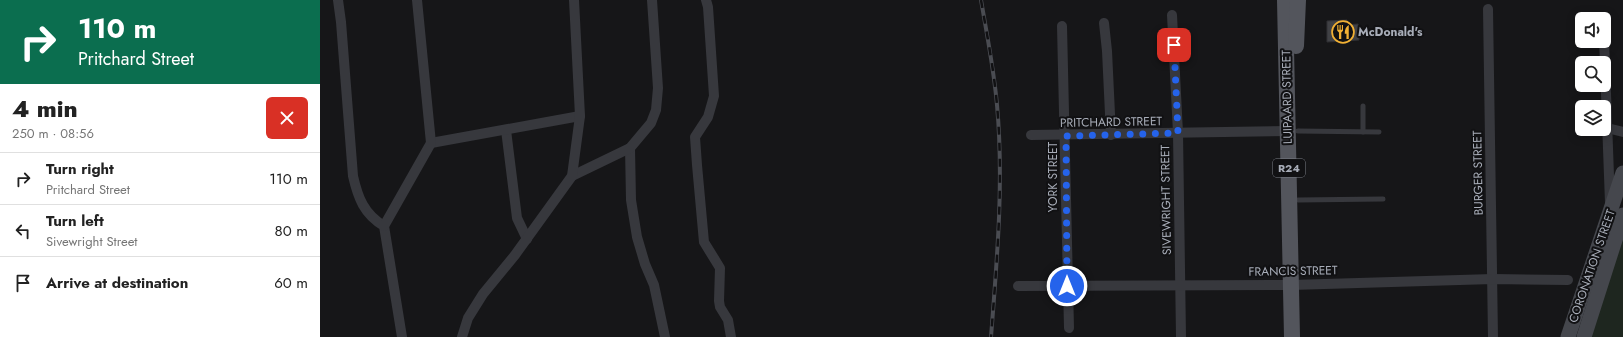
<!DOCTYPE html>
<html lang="en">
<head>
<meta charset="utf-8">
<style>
  :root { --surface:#fff; --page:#f6f6f6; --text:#222; --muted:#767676; --line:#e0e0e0 }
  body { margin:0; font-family:Jost,sans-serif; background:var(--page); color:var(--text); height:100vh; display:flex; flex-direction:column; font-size:15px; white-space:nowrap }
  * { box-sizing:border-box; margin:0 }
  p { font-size:13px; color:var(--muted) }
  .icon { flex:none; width:22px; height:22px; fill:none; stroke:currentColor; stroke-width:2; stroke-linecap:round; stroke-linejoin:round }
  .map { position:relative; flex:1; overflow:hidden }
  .panel { display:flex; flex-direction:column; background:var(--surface); width:320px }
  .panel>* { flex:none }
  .top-card { background:#0b6e4f; color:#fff; overflow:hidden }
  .fabs { position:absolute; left:1255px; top:12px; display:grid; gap:8px }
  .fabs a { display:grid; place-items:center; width:36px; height:36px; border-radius:6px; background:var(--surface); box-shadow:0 2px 10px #0003; font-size:20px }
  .pin { position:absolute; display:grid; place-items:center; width:34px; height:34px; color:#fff; margin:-17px; border-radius:8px; box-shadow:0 2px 6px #0006 }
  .me { position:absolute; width:44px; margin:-22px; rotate:0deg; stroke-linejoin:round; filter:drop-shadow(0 0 3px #0008) }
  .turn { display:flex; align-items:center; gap:14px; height:84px; padding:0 12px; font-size:18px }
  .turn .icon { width:52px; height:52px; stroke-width:2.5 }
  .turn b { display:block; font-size:28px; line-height:34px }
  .round { display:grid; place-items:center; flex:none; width:42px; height:42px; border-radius:6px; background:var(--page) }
  .summary { display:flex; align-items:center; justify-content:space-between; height:68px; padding:0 12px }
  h1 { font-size:24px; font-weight:800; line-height:30px }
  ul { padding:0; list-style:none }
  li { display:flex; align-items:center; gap:12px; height:52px; padding:0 12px; border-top:1px solid var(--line) }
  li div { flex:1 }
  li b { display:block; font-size:15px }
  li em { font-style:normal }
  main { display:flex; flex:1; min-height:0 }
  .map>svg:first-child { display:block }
</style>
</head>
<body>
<main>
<section class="panel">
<div class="top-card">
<div class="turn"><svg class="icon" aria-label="right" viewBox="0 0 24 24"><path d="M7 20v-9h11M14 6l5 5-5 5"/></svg><div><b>110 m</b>Pritchard Street</div></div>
</div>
<div class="summary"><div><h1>4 min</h1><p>250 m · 08:56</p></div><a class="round" style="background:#d93025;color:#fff"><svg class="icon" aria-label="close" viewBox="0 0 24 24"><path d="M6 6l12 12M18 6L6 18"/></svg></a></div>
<ul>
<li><svg class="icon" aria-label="right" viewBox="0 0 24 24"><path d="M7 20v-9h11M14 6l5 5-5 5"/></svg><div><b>Turn right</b><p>Pritchard Street</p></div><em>110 m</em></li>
<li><svg class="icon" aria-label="left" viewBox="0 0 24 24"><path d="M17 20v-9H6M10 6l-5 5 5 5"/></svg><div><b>Turn left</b><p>Sivewright Street</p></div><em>80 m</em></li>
<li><svg class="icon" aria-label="arrive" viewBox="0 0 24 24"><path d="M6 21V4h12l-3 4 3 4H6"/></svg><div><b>Arrive at destination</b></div><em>60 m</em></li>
</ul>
</section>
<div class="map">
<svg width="1303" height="337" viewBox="0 0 1303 337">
  <rect width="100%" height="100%" fill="#161618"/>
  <!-- green -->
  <polygon fill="#1e261f" points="1303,237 1303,337 1270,337"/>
  <!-- building -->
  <polygon fill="#404145" stroke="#303034" points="1027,20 1027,25 1038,24 1039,40 1007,42 1007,21"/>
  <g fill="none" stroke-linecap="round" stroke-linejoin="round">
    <!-- lane -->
    <g stroke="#37383d" stroke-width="5">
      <polyline points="1043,106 1043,132"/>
      <polyline points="978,131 1059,132"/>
      <polyline points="978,200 1063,199"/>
    </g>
    <!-- street -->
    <g stroke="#37383d" stroke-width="10">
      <path d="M18,0L21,22L33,176C38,198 44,214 64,226L82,337"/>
      <polyline points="386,0 388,7 394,96 388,117 375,137 377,165 384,242 400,268 399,301 400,307 408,320 411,337"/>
      <polyline points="1168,9 1173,337"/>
      <polyline points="852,15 858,133 861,337"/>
      <polyline points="784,23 787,51 791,135"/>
      <polyline points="742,26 749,328"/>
      <polyline points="1284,39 1290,203"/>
      <polyline points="1287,128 1303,132"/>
      <polyline points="186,130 197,218 207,239"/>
      <polyline points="711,135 968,131"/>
      <polyline points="111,143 260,116"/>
      <polyline points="310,148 311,200 317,237 325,264 334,285 345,337"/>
      <polyline points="252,176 310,148 331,123 336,110 338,88 332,0"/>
      <polyline points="64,226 111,143 97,0"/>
      <polyline points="698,286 971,285 1173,279 1248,280"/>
      <polyline points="142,337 148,318 163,294 195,255 252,176 260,116 254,0"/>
    </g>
    <!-- secondary -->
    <g stroke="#45474d" stroke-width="15">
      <polyline points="1248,337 1303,173"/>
      <polyline points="1264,337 1303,215"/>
    </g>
    <!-- primary -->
    <g stroke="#53555c" stroke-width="16">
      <polyline points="965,0 972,337"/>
      <polyline points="976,46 978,0"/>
    </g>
    <!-- rail casing -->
    <g stroke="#4a4c52" stroke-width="4">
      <path id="rail" d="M661,0C667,35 674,70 677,105C684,182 677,260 671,337"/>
    </g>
    <!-- rail -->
    <use href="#rail" stroke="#111113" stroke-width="2.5" stroke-dasharray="8" stroke-linecap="butt"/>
  </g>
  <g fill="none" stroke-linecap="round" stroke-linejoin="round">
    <!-- route -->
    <polyline stroke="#2563eb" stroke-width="7" stroke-dasharray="0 12.6" points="747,286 746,136 858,133 854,45"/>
  </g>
  <!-- icons -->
  <defs>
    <g id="restaurant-ring" transform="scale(1.15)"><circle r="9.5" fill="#111113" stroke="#f2b134" stroke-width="1.5"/><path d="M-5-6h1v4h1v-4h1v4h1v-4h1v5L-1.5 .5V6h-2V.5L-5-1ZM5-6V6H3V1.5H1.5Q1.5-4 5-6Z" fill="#f2b134"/></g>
  </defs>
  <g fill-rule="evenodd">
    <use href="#restaurant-ring" x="1023" y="32"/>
  </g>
  <g text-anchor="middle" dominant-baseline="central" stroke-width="4" stroke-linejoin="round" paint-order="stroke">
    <!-- shield labels -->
    <rect fill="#111113" stroke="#7b7e86" stroke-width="1" x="953" y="159" width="32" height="18" rx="3"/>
    <g font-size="11" font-weight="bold" fill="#a8adb8">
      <text x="969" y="168">R24</text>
    </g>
    <!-- poi labels -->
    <g font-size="12" font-weight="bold" fill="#a8adb8" stroke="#111113" text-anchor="start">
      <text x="1038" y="32">McDonald's</text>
    </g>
    <!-- street labels -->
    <g font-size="12" fill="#a8adb8" stroke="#111113">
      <text transform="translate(967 97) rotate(-91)">LUIPAARD STREET</text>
      <text transform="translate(791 122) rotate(-1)">PRITCHARD STREET</text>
      <text transform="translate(1158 173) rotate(-91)">BURGER STREET</text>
      <text transform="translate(733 177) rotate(-90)">YORK STREET</text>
      <text transform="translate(846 200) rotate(-91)">SIVEWRIGHT STREET</text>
      <text transform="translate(1272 266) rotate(-71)">CORONATION STREET</text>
      <text transform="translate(973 271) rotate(-1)">FRANCIS STREET</text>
    </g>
  </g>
</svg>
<div class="fabs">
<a><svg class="icon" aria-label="sound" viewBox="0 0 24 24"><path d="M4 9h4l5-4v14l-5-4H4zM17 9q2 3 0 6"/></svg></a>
<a><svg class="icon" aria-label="search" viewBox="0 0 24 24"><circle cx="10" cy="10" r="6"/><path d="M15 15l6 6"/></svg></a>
<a><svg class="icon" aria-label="layers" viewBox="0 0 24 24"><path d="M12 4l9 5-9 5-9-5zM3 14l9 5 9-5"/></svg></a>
</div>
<div class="pin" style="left:854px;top:45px;background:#d93025"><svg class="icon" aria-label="arrive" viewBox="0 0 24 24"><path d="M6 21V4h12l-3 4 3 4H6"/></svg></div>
<svg class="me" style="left:747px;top:286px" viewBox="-20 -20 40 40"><circle r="17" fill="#2563eb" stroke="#fff" stroke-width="3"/><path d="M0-11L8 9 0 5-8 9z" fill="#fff"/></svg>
</div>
</main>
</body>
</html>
